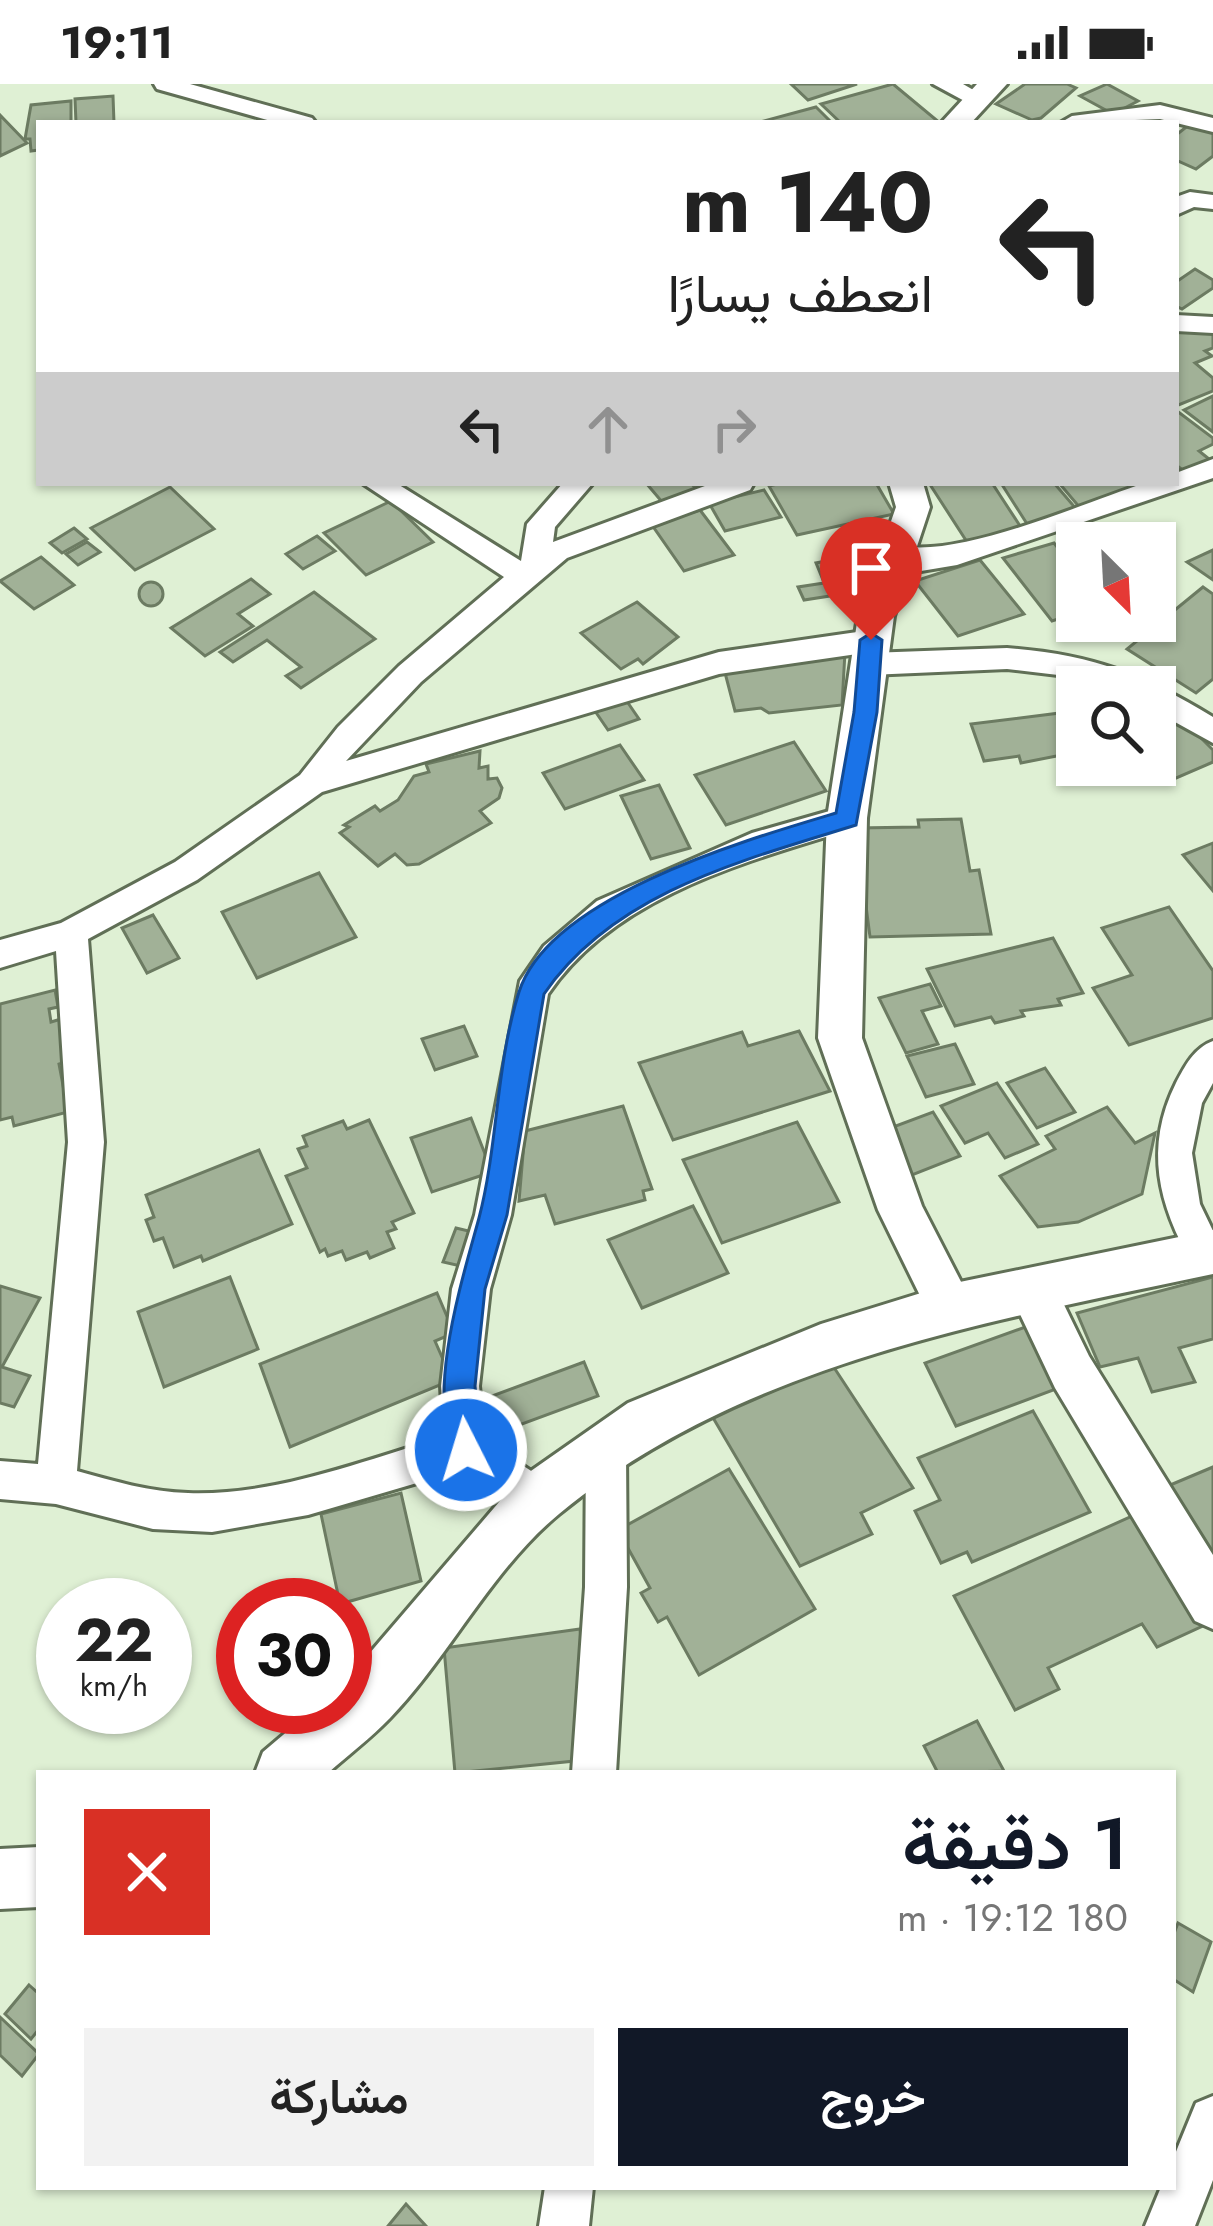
<!DOCTYPE html>
<html lang="ar">
<head>
<meta charset="utf-8">
<style>
  :root { --surface:#fff; --page:#f2f2f2; --text:#222; --muted:#767676; --accent:#111827 }
  body { margin:0; font-family:Jost,Vazirmatn,sans-serif; background:var(--page); color:var(--text); direction:rtl; height:100vh; display:flex; flex-direction:column; font-size:45px; white-space:nowrap }
  * { box-sizing:border-box; margin:0 }
  p { font-size:39px; color:var(--muted) }
  .icon { flex:none; width:66px; height:66px; fill:none; stroke:currentColor; stroke-width:2; stroke-linecap:round; stroke-linejoin:round }
  .map { position:relative; flex:1; overflow:hidden; direction:ltr }
  .panel { position:absolute; left:36px; top:1686px; width:1140px; height:420px; display:flex; flex-direction:column; background:var(--surface); border-radius:0px; box-shadow:0 3px 9px #0004; direction:rtl }
  .panel>* { flex:none }
  .banner { position:absolute; left:36px; top:36px; width:1143px; height:366px; border-radius:0px; box-shadow:0 3px 9px #0004; direction:rtl; background:#fff; color:var(--text); overflow:hidden }
  .needle { width:78px; rotate:156deg }
  .fabs { position:absolute; left:1056px; top:438px; display:grid; gap:24px }
  .fabs a { display:grid; place-items:center; width:120px; height:120px; border-radius:0px; background:var(--surface); box-shadow:0 3px 9px #0004; font-size:60px }
  .speed { position:absolute; left:36px; top:1494px; display:flex; gap:24px; font-size:60px; font-weight:700; text-align:center }
  .speed>* { display:grid; place-content:center; width:156px; height:156px; border-radius:50%; background:var(--surface); box-shadow:0 3px 9px #0004; line-height:1 }
  .speed small { font-size:30px; font-weight:400 }
  .speed .limit { border:18px solid #d22; background:#fff; color:#111 }
  .pin { position:absolute; display:grid; place-items:center; width:102px; height:102px; color:#fff; margin:-123px -51px; border-radius:50% 50% 50% 0; rotate:-45deg; box-shadow:0 0 12px #0007 }
  .pin .icon { rotate:45deg }
  .me { position:absolute; width:132px; margin:-66px; rotate:355deg; stroke-linejoin:round; filter:drop-shadow(0 0 9px #0008) }
  .turn { display:flex; align-items:center; gap:42px; height:252px; padding:0 48px; font-size:54px }
  .turn .icon { width:156px; height:156px; stroke-width:2.5 }
  .turn b { display:block; font-size:84px; line-height:102px }
  .lanes { display:flex; align-items:center; height:114px; padding:0 48px; background:#0003; justify-content:center; gap:60px; direction:ltr }
  .lanes .off { opacity:.35 }
  .round { display:grid; place-items:center; flex:none; width:126px; height:126px; border-radius:0px; background:var(--page) }
  .headline { display:flex; align-items:center; justify-content:space-between; height:204px; padding:0 48px }
  h1 { font-size:72px; font-weight:600; line-height:90px; color:var(--accent) }
  .action { display:flex; gap:24px; margin-top:auto; padding:24px 48px }
  .action a { flex:1; height:138px; border-radius:0px; background:var(--accent); color:#fff; font-size:48px; font-weight:600; line-height:138px; text-align:center }
  .action a+a { background:var(--page); color:var(--text) }
  .status { display:flex; justify-content:space-between; align-items:center; height:84px; padding:0 60px; background:var(--surface); direction:ltr }
  .status svg { height:33px; fill:currentColor }
  .map>svg:first-child { display:block }
</style>
</head>
<body>
<div class="status"><b>19:11</b><svg viewBox="0 0 49 12"><path d="M0 12V9h3v3zM5 12V6h3v6zM10 12V3h3v9zM15 12V0h3v12zM26 1h20v11H26zM47 4h2v5h-2z"/></svg></div>
<div class="map">
<svg width="1213" height="2142" viewBox="0 0 1213 2142">
  <rect width="100%" height="100%" fill="#dff0d4"/>
  <!-- building -->
  <g fill="#a1b197" stroke="#6c7b62" stroke-width="3">
    <polygon points="791,0 857,0 808,16"/>
    <polygon points="893,0 940,39 841,39 821,20"/>
    <polygon points="1025,0 1067,0 1076,4 1041,34 1032,36 996,20"/>
    <polygon points="1107,0 1138,17 1113,30 1080,12"/>
    <polygon points="113,12 114,39 76,39 75,15"/>
    <polygon points="71,17 71,39 39,39 39,66 31,67 30,55 25,55 31,21"/>
    <polygon points="816,23 832,39 760,38"/>
    <polygon points="0,31 27,59 0,72"/>
    <polygon points="1194,37 1213,45 1213,72 1196,85 1176,76 1176,51"/>
    <polygon points="1195,185 1213,196 1213,204 1182,225 1176,222 1176,198"/>
    <polygon points="1176,246 1213,246 1213,264 1205,267 1212,272 1195,279 1213,294 1213,307 1176,322"/>
    <polygon points="1213,312 1213,348 1184,326"/>
    <polygon points="1177,327 1213,354 1213,360 1199,367 1209,375 1184,387 1176,381"/>
    <polygon points="646,399 691,399 698,407 663,419"/>
    <polygon points="781,399 876,399 894,430 797,451 769,402"/>
    <polygon points="929,399 992,399 1024,448 969,461"/>
    <polygon points="1001,399 1054,399 1078,427 1029,443"/>
    <polygon points="1059,399 1131,399 1138,407 1081,425"/>
    <polygon points="170,403 214,445 135,486 91,444"/>
    <polygon points="764,406 781,433 725,447 709,419"/>
    <polygon points="391,417 433,458 366,491 324,449"/>
    <polygon points="700,426 734,471 684,487 652,441"/>
    <polygon points="74,444 87,455 62,469 50,459"/>
    <polygon points="317,452 335,467 303,485 286,470"/>
    <polygon points="87,458 100,468 78,481 66,470"/>
    <polygon points="1054,459 1077,488 1077,529 1052,537 1003,474"/>
    <polygon points="1213,466 1213,496 1187,478"/>
    <polygon points="858,471 867,488 823,496 816,479"/>
    <polygon points="41,473 74,501 34,525 0,497"/>
    <polygon points="980,476 1024,530 958,552 915,497"/>
    <polygon points="251,495 270,510 238,530 253,542 205,572 171,544"/>
    <polygon points="844,496 849,509 804,516 798,503"/>
    <circle cx="151" cy="510" r="12"/>
    <polygon points="1203,503 1213,510 1213,595 1196,609 1127,565"/>
    <polygon points="314,508 375,555 301,604 286,592 301,583 267,556 233,578 220,568"/>
    <polygon points="637,518 678,553 643,580 638,575 621,585 581,549"/>
    <polygon points="845,568 842,621 769,629 761,624 735,627 724,585"/>
    <polygon points="626,616 639,635 608,646 595,627"/>
    <polygon points="1068,628 1077,651 1077,668 1021,679 1019,672 984,677 971,640"/>
    <polygon points="1181,634 1213,666 1213,678 1174,695 1160,680 1126,694 1114,681 1155,681 1155,645"/>
    <polygon points="794,658 826,707 726,741 695,691"/>
    <polygon points="620,661 644,696 565,725 543,689"/>
    <polygon points="480,667 479,684 488,682 488,695 497,694 502,704 499,714 480,727 491,739 419,780 407,781 395,770 378,782 340,749 349,743 344,741 375,722 380,727 398,716 414,692 429,688 426,680"/>
    <polygon points="659,701 690,764 651,775 621,712"/>
    <polygon points="961,735 970,787 979,786 991,850 870,853 856,744 919,743 918,736"/>
    <polygon points="1213,759 1213,807 1183,771"/>
    <polygon points="319,789 356,853 257,894 222,828"/>
    <polygon points="1169,823 1213,887 1213,934 1129,961 1093,904 1132,891 1102,844"/>
    <polygon points="153,831 179,874 147,889 122,844"/>
    <polygon points="1053,854 1083,909 1058,915 1061,921 1021,927 1024,932 995,939 991,933 955,942 927,885"/>
    <polygon points="930,900 941,922 922,927 938,960 906,969 879,914"/>
    <polygon points="55,906 58,923 49,925 51,938 61,935 69,977 59,980 68,1028 14,1042 12,1033 0,1036 0,920"/>
    <polygon points="464,942 477,972 435,986 422,955"/>
    <polygon points="799,947 830,1007 673,1056 639,979 742,948 748,962"/>
    <polygon points="955,960 974,1000 926,1013 907,972"/>
    <polygon points="1045,984 1075,1028 1037,1044 1007,999"/>
    <polygon points="997,999 1038,1060 1005,1074 988,1049 965,1059 941,1022"/>
    <polygon points="623,1022 652,1105 643,1107 645,1116 555,1140 545,1111 519,1117 525,1047"/>
    <polygon points="1107,1023 1135,1059 1155,1049 1142,1110 1078,1138 1038,1143 1000,1092 1055,1065 1046,1052"/>
    <polygon points="933,1028 960,1072 912,1091 885,1046"/>
    <polygon points="471,1034 492,1088 432,1108 411,1054"/>
    <polygon points="369,1036 414,1129 392,1138 396,1145 387,1148 394,1164 370,1174 367,1168 346,1176 342,1167 328,1172 325,1165 320,1168 286,1092 307,1084 298,1065 307,1062 303,1052 343,1037 347,1045"/>
    <polygon points="797,1038 839,1118 722,1159 683,1076"/>
    <polygon points="259,1066 292,1140 203,1177 201,1172 174,1183 163,1154 154,1157 146,1136 154,1133 146,1111"/>
    <polygon points="693,1122 728,1189 642,1224 608,1156"/>
    <polygon points="456,1144 477,1149 465,1183 443,1178"/>
    <polygon points="230,1193 258,1265 164,1303 138,1228"/>
    <polygon points="1213,1193 1213,1255 1179,1264 1195,1298 1152,1308 1138,1274 1100,1283 1077,1229"/>
    <polygon points="0,1202 40,1214 2,1283 30,1292 14,1323 0,1319"/>
    <polygon points="437,1209 454,1249 435,1257 452,1296 290,1363 260,1280"/>
    <polygon points="1031,1241 1064,1302 956,1342 925,1279"/>
    <polygon points="584,1278 598,1312 495,1350 481,1316"/>
    <polygon points="833,1282 913,1404 861,1429 872,1450 800,1482 712,1332"/>
    <polygon points="1033,1327 1090,1428 972,1478 967,1468 941,1479 915,1427 940,1416 918,1374"/>
    <polygon points="1213,1383 1213,1488 1163,1404"/>
    <polygon points="729,1385 815,1525 699,1591 667,1533 658,1538 641,1509 650,1504 618,1446"/>
    <polygon points="401,1409 421,1497 340,1520 321,1430"/>
    <polygon points="1139,1429 1207,1540 1157,1563 1142,1540 1048,1584 1059,1605 1015,1626 954,1512"/>
    <polygon points="580,1545 591,1637 584,1676 455,1689 444,1564"/>
    <polygon points="977,1637 1004,1687 938,1689 924,1662"/>
    <polygon points="1178,1839 1211,1858 1193,1908 1173,1895 1173,1852"/>
    <polygon points="29,1901 39,1910 39,1945 31,1955 5,1930"/>
    <polygon points="0,1933 39,1970 22,1992 0,1971"/>
    <polygon points="406,2120 426,2142 388,2142"/>
  </g>
  <g fill="none" stroke-linecap="round" stroke-linejoin="round">
    <!-- minor casing -->
    <g stroke="#606f56" stroke-width="6">
      <g id="minor">
        <polygon points="154,0 190,0 312,34 316,39 278,39 157,5"/>
        <polygon points="933,0 963,0 989,15 986,20 970,20"/>
        <polygon points="1160,21 1213,34 1213,48 1160,35 1060,39 1072,32"/>
        <polygon points="1190,108 1213,111 1213,125 1194,123 1176,131 1176,113"/>
        <polygon points="1176,231 1213,233 1213,249 1176,247"/>
        <path d="M1213,375V394L957,481L921,487L887,478L883,471L897,461C957,476 1083,419 1145,399H1176V389Z"/>
        <path d="M362,399H396L521,477L527,440L563,399H593L555,443L553,458L713,399H754L750,406L567,474L421,598L346,677L719,568L871,546L886,557L871,568L719,590L322,708L197,796L88,855L104,1058L77,1387C113,1397 150,1408 188,1409C275,1412 362,1377 444,1353L441,1302L452,1205L475,1131L520,897L544,862L597,817L752,749L847,722L858,725L863,734L858,743C749,777 616,810 548,910L511,1131L490,1205L479,1302L484,1356L551,1400L557,1414L551,1428L537,1433L461,1386L308,1431L212,1448L153,1445L56,1420L0,1415V1377L38,1380L68,1058L56,867L0,884V856L61,839L175,778L300,691L338,643L399,582L504,493Z"/>
        <path d="M1007,564C1091,570 1143,590 1213,633V659L1155,627V603H1109L1075,593L1007,585L869,591L858,588L854,580L858,572L869,569Z"/>
        <path d="M1213,957V999L1202,1019L1192,1069L1200,1120L1213,1147V1183L1206,1186L1193,1181C1158,1121 1144,1063 1176,999C1185,982 1194,964 1213,957Z"/>
        <polygon points="606,1349 620,1355 626,1368 627,1503 616,1689 572,1689 585,1503 586,1368 592,1355"/>
        <polygon points="1213,2012 1213,2096 1195,2142 1145,2142 1161,2103 1173,2103 1173,2075 1196,2019"/>
        <polygon points="545,2103 593,2103 589,2142 539,2142"/>
      </g>
    </g>
    <!-- tertiary casing -->
    <g stroke="#606f56" stroke-width="6">
      <g id="tertiary">
        <polygon points="977,0 1007,0 971,39 941,39"/>
        <polygon points="889,399 923,399 930,423 894,532 867,734 862,954 922,1122 974,1223 967,1238 950,1245 933,1238 878,1126 818,954 827,734 858,532 896,423"/>
        <polygon points="1032,1184 1049,1190 1089,1272 1213,1471 1213,1545 1195,1537 1055,1304 1008,1205 1015,1190"/>
      </g>
    </g>
    <!-- secondary casing -->
    <g stroke="#606f56" stroke-width="6">
      <g id="secondary">
        <path d="M1213,1146V1190C987,1238 742,1279 559,1430C492,1485 449,1573 390,1634C371,1654 348,1671 328,1689H255L263,1668L316,1623H345V1598L518,1396L628,1319L821,1240L950,1200Z"/>
        <polygon points="39,1763 39,1823 0,1825 0,1765"/>
      </g>
    </g>
    <!-- minor -->
    <use href="#minor" fill="#fff" fill-rule="evenodd"/>
    <!-- tertiary -->
    <use href="#tertiary" fill="#fff" fill-rule="evenodd"/>
    <!-- secondary -->
    <use href="#secondary" fill="#fff" fill-rule="evenodd"/>
  </g>
  <!-- route -->
  <path fill="#1a73e8" stroke="#114b97" stroke-width="3" d="M871,549L882,556L877,628L856,741C744,776 614,808 544,910L507,1131L485,1205L475,1302L481,1366L476,1376L466,1380L455,1376C426,1309 461,1200 479,1134C498,1061 496,980 519,908C549,812 749,755 836,729L854,628L860,556Z"/>
</svg>
<div class="fabs">
<a><svg class="needle" viewBox="-14 -14 28 28"><path d="M0-13l5 13h-10z" fill="#e53935"/><path d="M0 13l5-13h-10z" fill="#767676"/></svg></a>
<a><svg class="icon" aria-label="search" viewBox="0 0 24 24"><circle cx="10" cy="10" r="6"/><path d="M15 15l6 6"/></svg></a>
</div>
<div class="speed"><div>22<small>km/h</small></div><div class="limit">30</div></div>
<div class="pin" style="left:871px;top:556px;background:#d93025"><svg class="icon" aria-label="arrive" viewBox="0 0 24 24"><path d="M6 21V4h12l-3 4 3 4H6"/></svg></div>
<svg class="me" style="left:466px;top:1366px" viewBox="-20 -20 40 40"><circle r="17" fill="#1a73e8" stroke="#fff" stroke-width="3"/><path d="M0-11L8 9 0 5-8 9z" fill="#fff"/></svg>
<div class="banner">
<div class="turn"><svg class="icon" aria-label="left" viewBox="0 0 24 24"><path d="M17 20v-9H6M10 6l-5 5 5 5"/></svg><div><b>140 m</b>انعطف يسارًا</div></div>
<div class="lanes"><svg class="icon" aria-label="left" viewBox="0 0 24 24"><path d="M17 20v-9H6M10 6l-5 5 5 5"/></svg><svg class="icon off" aria-label="ahead" viewBox="0 0 24 24"><path d="M12 20V5M6 11l6-6 6 6"/></svg><svg class="icon off" aria-label="right" viewBox="0 0 24 24"><path d="M7 20v-9h11M14 6l5 5-5 5"/></svg></div>
</div>
<section class="panel">
<div class="headline"><div><h1>1 دقيقة</h1><p>180 m · 19:12</p></div><a class="round" style="background:#d93025;color:#fff"><svg class="icon" aria-label="close" viewBox="0 0 24 24"><path d="M6 6l12 12M18 6L6 18"/></svg></a></div>
<div class="action"><a>خروج</a><a>مشاركة</a></div>
</section>
</div>
</body>
</html>
